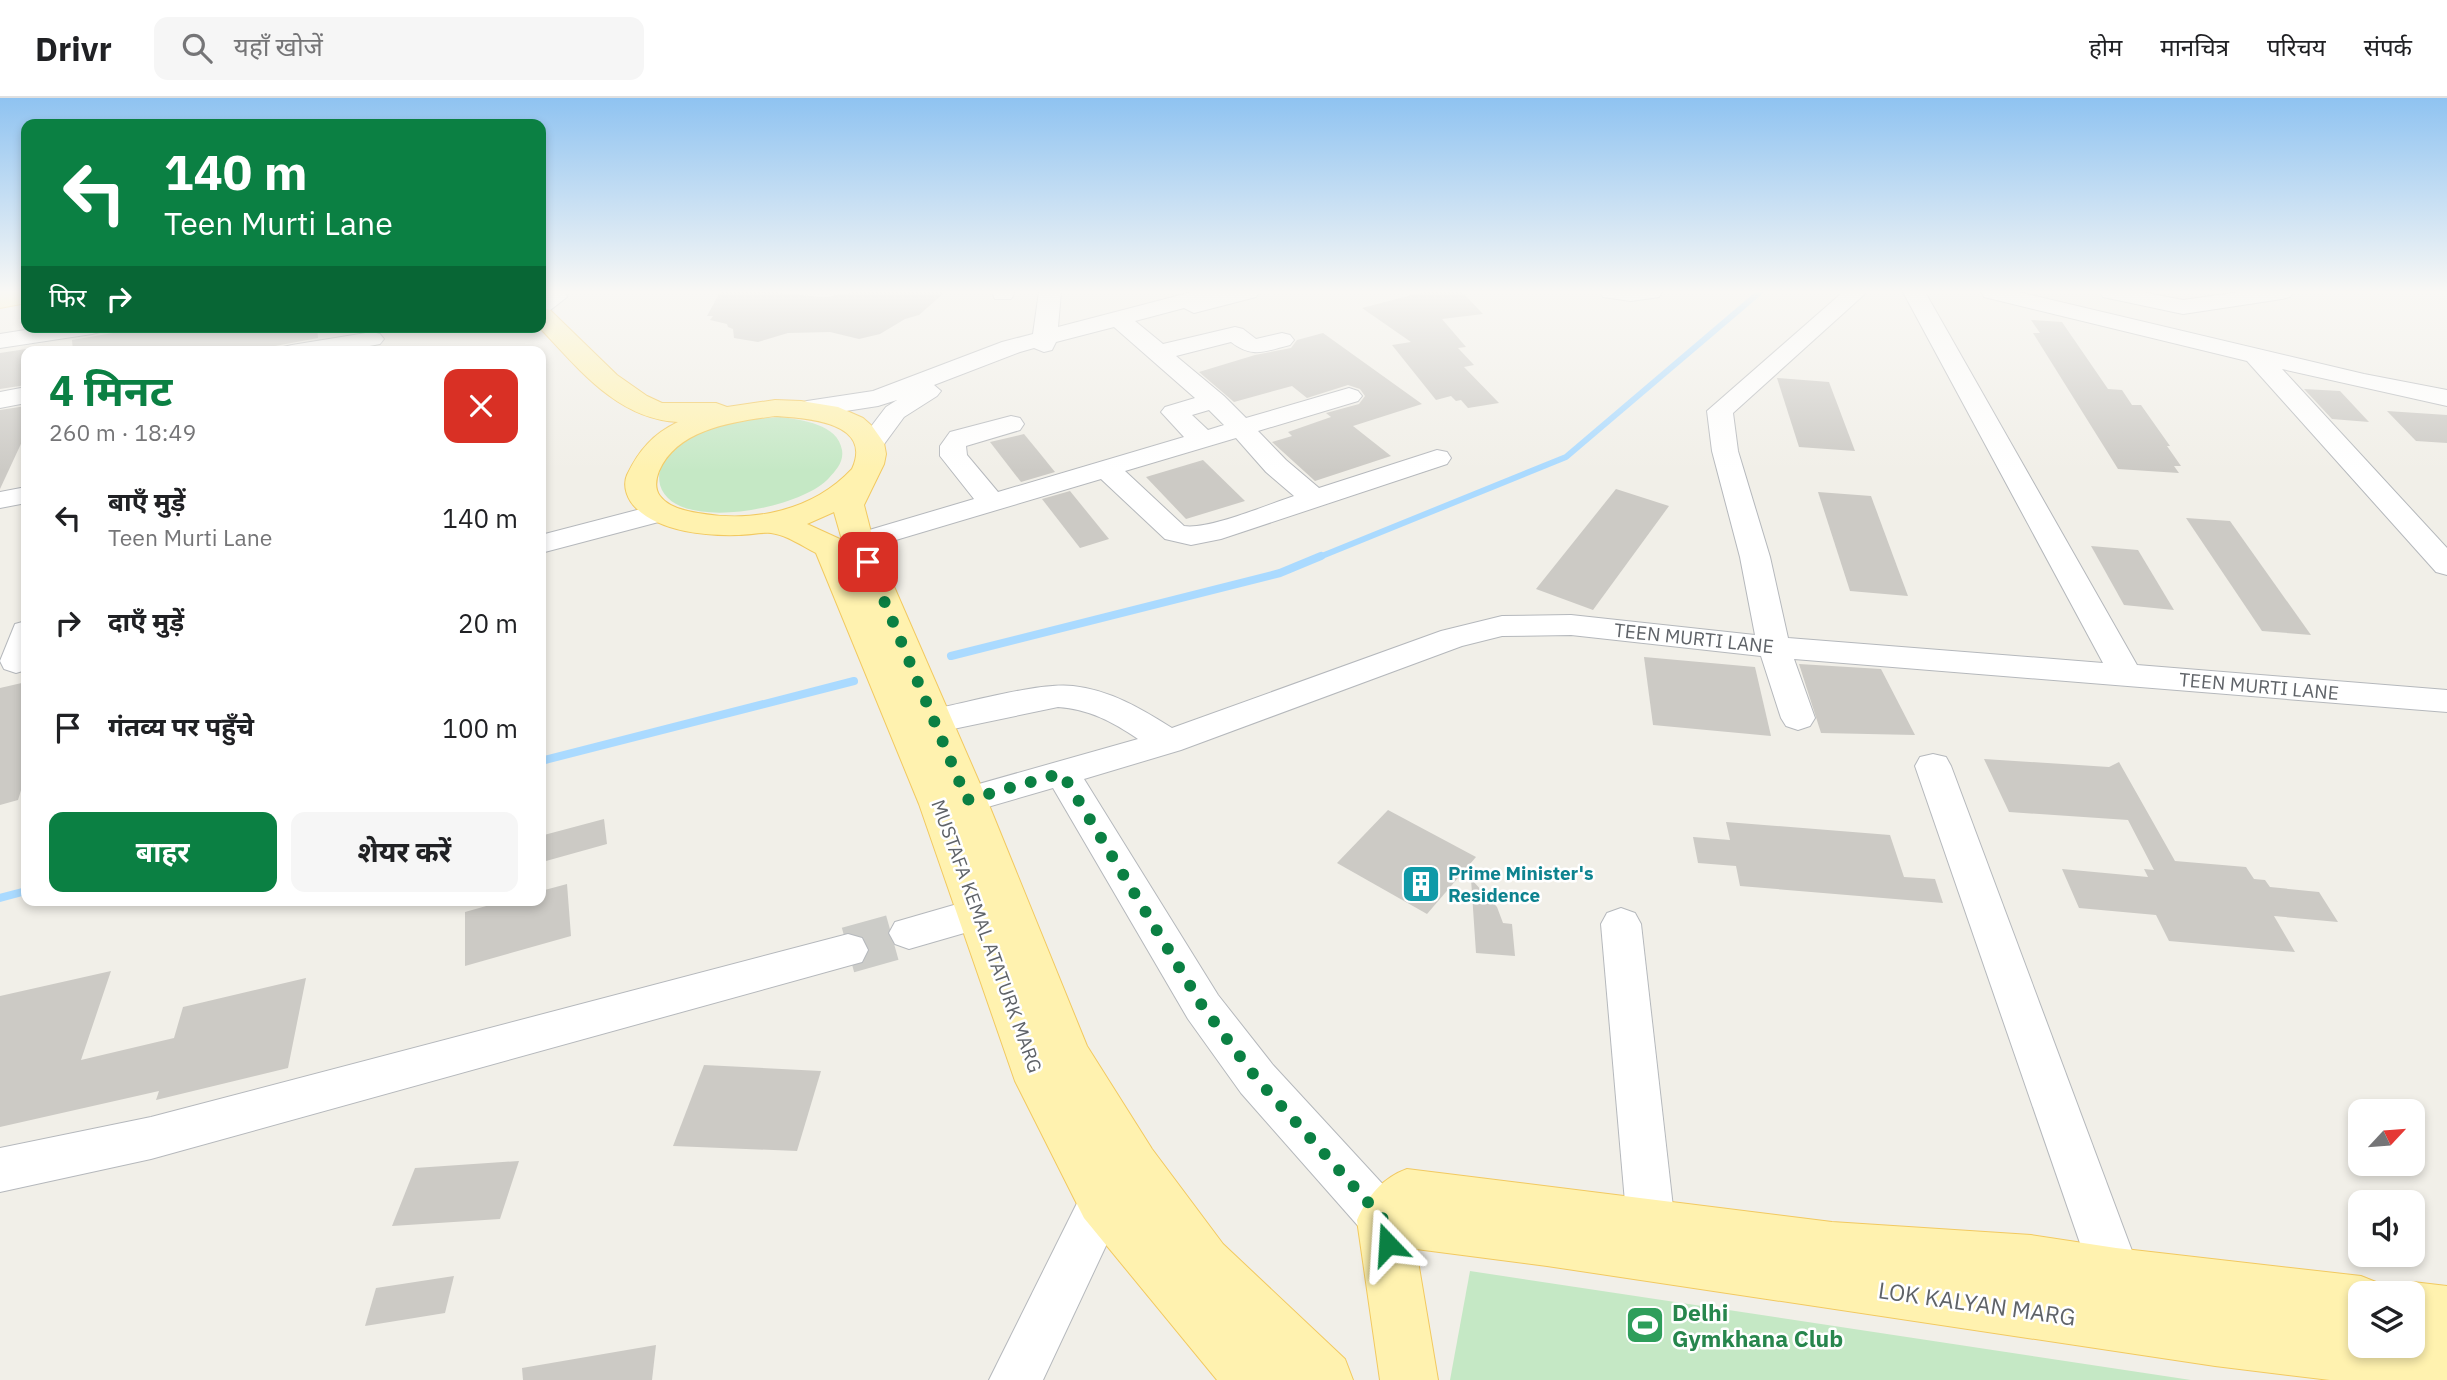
<!DOCTYPE html>
<html lang="hi">
<head>
<meta charset="utf-8">
<style>
  :root { --surface:#fff; --page:#f6f6f6; --text:#202124; --muted:#757577; --line:#e0e0e0; --accent:#0b8043 }
  body { margin:0; font-family:"IBM Plex Sans","Noto Sans Devanagari",sans-serif; background:var(--page); color:var(--text); height:100vh; display:flex; flex-direction:column; font-size:26px; white-space:nowrap }
  * { box-sizing:border-box; margin:0 }
  p { font-size:23px; color:var(--muted) }
  .icon { flex:none; width:38px; height:38px; fill:none; stroke:currentColor; stroke-width:2; stroke-linecap:round; stroke-linejoin:round }
  .map { position:relative; flex:1; overflow:hidden }
  .sheet { position:absolute; left:21px; top:248px; width:525px; height:560px; display:flex; flex-direction:column; background:var(--surface); border-radius:14px; box-shadow:0 4px 10px #0003 }
  .sheet>* { flex:none }
  .hud { position:absolute; left:21px; top:21px; width:525px; height:214px; border-radius:14px; box-shadow:0 4px 10px #0003; background:#0b8043; color:#fff; overflow:hidden }
  .needle { width:46px; rotate:64deg }
  .controls { position:absolute; left:2348px; top:1001px; display:grid; gap:14px }
  .controls a { display:grid; place-items:center; width:77px; height:77px; border-radius:14px; background:var(--surface); box-shadow:0 4px 10px #0003; font-size:35px }
  .pin { position:absolute; display:grid; place-items:center; width:60px; height:60px; color:#fff; margin:-30px; border-radius:14px; box-shadow:0 4px 10px #0006 }
  .me { position:absolute; width:77px; margin:-38px; rotate:340deg; stroke-linejoin:round; filter:drop-shadow(0 0 5px #0008) }
  .turn { display:flex; align-items:center; gap:24px; height:147px; padding:0 28px; font-size:32px }
  .turn .icon { width:91px; height:91px; stroke-width:2.5 }
  .turn b { display:block; font-size:49px; line-height:60px }
  .then { display:flex; align-items:center; height:66px; padding:0 28px; background:#0003; gap:14px; font-size:26px }
  .round { display:grid; place-items:center; flex:none; width:74px; height:74px; border-radius:14px; background:var(--page) }
  .headline { display:flex; align-items:center; justify-content:space-between; height:119px; padding:0 28px }
  h1 { font-size:42px; font-weight:700; line-height:52px; color:var(--accent) }
  .primary-button { display:flex; gap:14px; margin-top:auto; padding:14px 28px }
  .primary-button a { flex:1; height:80px; border-radius:14px; background:var(--accent); color:#fff; font-size:28px; font-weight:700; line-height:80px; text-align:center }
  .primary-button a+a { background:var(--page); color:var(--text) }
  ul { padding:0; list-style:none }
  li { display:flex; align-items:center; gap:21px; height:105px; padding:0 28px }
  li div { flex:1 }
  li b { display:block; font-size:26px }
  li em { font-style:normal }
  header { display:flex; align-items:center; gap:42px; box-sizing:border-box; height:98px; padding:0 35px; background:var(--surface); border-bottom:2px solid var(--line) }
  header strong { font-size:33px }
  nav { display:flex; gap:38px; margin-inline-start:auto; font-size:24px }
  .search { width:490px; height:63px; background:var(--page); display:flex; align-items:center; gap:18px; box-sizing:border-box; padding:0 24px; border-radius:14px; color:var(--muted); font-size:26px }
  .map>svg:first-child { display:block }
</style>
</head>
<body>
<header>
<strong>Drivr</strong>
<div class="search"><svg class="icon" aria-label="search" viewBox="0 0 24 24"><circle cx="10" cy="10" r="6"/><path d="M15 15l6 6"/></svg>यहाँ खोजें</div>
<nav><a>होम</a><a>मानचित्र</a><a>परिचय</a><a>संपर्क</a></nav>
</header>
<div class="map">
<svg width="2447" height="1282" viewBox="0 0 2447 1282">
  <rect width="100%" height="100%" fill="#f1efe8"/>
  <!-- green -->
  <g fill="#c5e8c5">
    <path d="M781,319C802,322 838,326 842,352C844,364 836,372 829,380C802,411 674,436 660,387C657,373 662,363 671,354C700,326 743,321 781,319Z"/>
    <polygon points="1470,1173 2191,1282 1450,1282"/>
  </g>
  <g fill="none" stroke-linecap="round" stroke-linejoin="round">
    <!-- stream-far1 -->
    <polyline stroke="#aadaff" stroke-width="6" points="1317,460 1566,359 1760,194"/>
    <!-- stream -->
    <g stroke="#aadaff" stroke-width="8">
      <polyline points="951,558 1280,475 1321,458"/>
      <polyline points="541,663 854,583"/>
      <polyline points="0,800 26,793"/>
    </g>
  </g>
  <!-- building -->
  <g fill="#cccac5">
    <polygon points="720,194 779,194 785,196 826,199 854,194 945,194 919,217 905,221 880,236 859,241 830,234 788,235 758,244 734,240 733,231 728,229 727,226 710,222 713,218 707,218"/>
    <polygon points="1423,194 1462,194 1483,216 1442,221 1466,249 1458,250 1474,267 1464,269 1499,305 1468,310 1461,302 1456,303 1451,298 1436,302 1392,247 1411,244 1362,210"/>
    <polygon points="2031,222 2062,224 2108,291 2122,292 2132,307 2141,307 2170,348 2167,348 2181,368 2174,368 2179,375 2118,371 2033,235 2040,235"/>
    <polygon points="148,229 317,229 318,240 243,254 73,254 72,242"/>
    <polygon points="1323,235 1422,306 1353,328 1391,358 1315,383 1272,344 1292,338 1288,334 1331,319 1326,315 1359,306 1365,298 1360,291 1348,287 1307,300 1292,288 1234,304 1199,274 1255,257 1291,250 1297,242"/>
    <polygon points="26,251 26,287 0,291 0,255"/>
    <polygon points="1777,280 1829,284 1855,353 1799,349"/>
    <polygon points="2304,291 2340,293 2369,324 2332,321"/>
    <polygon points="26,308 26,335 0,391 0,312"/>
    <polygon points="2387,313 2447,317 2447,345 2416,343"/>
    <polygon points="1024,336 1038,353 1055,374 1021,384 990,344"/>
    <polygon points="1203,362 1245,403 1186,421 1146,379"/>
    <polygon points="1616,391 1669,408 1593,512 1536,491"/>
    <polygon points="1070,393 1109,441 1080,450 1042,401"/>
    <polygon points="1818,394 1871,398 1908,498 1850,493"/>
    <polygon points="2186,420 2230,423 2311,537 2262,533"/>
    <polygon points="2091,448 2138,452 2174,512 2124,507"/>
    <polygon points="1644,559 1755,569 1771,638 1653,627"/>
    <polygon points="1799,566 1881,571 1915,637 1821,635"/>
    <polygon points="26,584 26,676 18,702 0,707 0,590"/>
    <polygon points="1984,661 2109,669 2119,664 2175,763 2246,769 2254,781 2265,782 2270,789 2319,794 2338,824 2274,818 2295,854 2169,843 2156,817 2079,810 2062,771 2148,779 2144,771 2154,772 2128,722 2009,714"/>
    <polygon points="1388,712 1476,759 1427,816 1337,765"/>
    <polygon points="604,721 607,746 546,763 544,737"/>
    <polygon points="1726,724 1890,737 1904,779 1935,781 1943,805 1740,788 1736,768 1698,765 1693,739 1730,742"/>
    <polygon points="1471,781 1497,809 1503,825 1512,826 1515,858 1476,855"/>
    <polygon points="567,786 571,838 465,868 465,814 504,803 541,803 541,793"/>
    <polygon points="111,873 81,962 174,940 183,909 306,880 288,970 156,1002 159,993 0,1029 0,898"/>
    <polygon points="704,967 821,973 797,1053 673,1048"/>
    <polygon points="519,1063 500,1121 392,1128 415,1070"/>
    <polygon points="454,1178 445,1215 365,1228 376,1190"/>
    <polygon points="656,1247 652,1282 523,1282 522,1270"/>
  </g>
  <g fill="none" stroke-linecap="round" stroke-linejoin="round">
    <!-- minor-tunnel -->
    <polyline stroke="#ccccc8" stroke-width="46" stroke-dasharray="46 23" stroke-linecap="butt" points="848,852 909,835"/>
    <!-- minor casing -->
    <g stroke="#b5b8bc" stroke-width="2">
      <g id="minor">
        <polygon points="543,194 565,194 567,199 549,213 541,215"/>
        <polygon points="992,194 1014,194 1014,196 1011,201 995,201"/>
        <path d="M1039,194H1061L1058,229L1192,194H1259L1256,199L1194,215L1184,210L1135,223L1163,246L1235,229L1243,231L1256,241L1282,235L1290,237L1294,242L1290,247C1265,253 1253,261 1231,244L1176,258L1224,298L1246,320L1349,290L1358,293L1362,298L1358,303L1258,333L1286,362L1319,390L1437,352L1447,354L1451,360L1447,366L1221,441L1191,447L1165,441L1101,381L869,450L859,453L849,450L844,444L849,438L974,401L940,358V348L950,334L1011,318L1020,320L1024,326L1020,332L966,348L967,357L998,394L1184,339L1161,314L1165,309L1195,300L1114,229L1056,244L1052,252L1044,254L1034,250L1020,254L934,287L941,293L937,298L904,319L879,353L870,355L861,353L857,347L886,309L897,302L878,308L807,319L798,316L794,311L798,306L807,303L873,293L1002,244L1033,236ZM1209,312L1224,327L1208,332L1192,317ZM1236,340L1266,374L1294,398C1269,406 1209,432 1184,428L1125,373Z"/>
        <polygon points="1600,194 1662,194 1659,199 1631,203 1603,199"/>
        <path d="M1843,194H1867L1733,315L1738,353L1770,459L1788,540L2103,565L1903,194H1925L2137,567L2447,592V614L1794,561L1815,620L1810,628L1798,632L1786,628L1781,620L1761,558L1571,537L1502,538L1462,548L1181,652L1084,681L1218,897L1273,967L1401,1106L1408,1122L1401,1138L1384,1145L1367,1138L1241,995L1188,921L1053,690L967,715L954,711L949,702L954,693L1138,641C1113,624 1089,611 1058,609L934,635L922,631L917,623L922,615L934,611C970,604 1040,584 1073,588C1110,592 1142,611 1172,630L1441,533L1502,518L1571,517L1755,537L1740,459L1712,353L1707,313Z"/>
        <polygon points="1981,194 2018,194 2364,276 2447,292 2447,308 2282,271 2447,450 2447,477 2436,474 2247,263 1984,199"/>
        <polygon points="2100,194 2142,194 2183,202 2240,194 2293,194 2290,199 2282,201 2183,216 2103,199"/>
        <polygon points="44,229 104,229 100,234 92,236 0,250 0,236"/>
        <polygon points="372,234 380,236 384,241 380,246 338,254 280,254 283,249 292,247"/>
        <polygon points="26,289 26,305 0,310 0,294"/>
        <polygon points="26,389 26,405 0,410 0,394"/>
        <polygon points="660,406 670,409 674,415 670,421 541,455 541,437"/>
        <polygon points="26,523 26,572 16,575 4,571 0,563 15,526"/>
        <polygon points="1933,656 1946,659 1951,668 2141,1177 2134,1194 2116,1201 2098,1194 2091,1177 1915,668 1920,659"/>
        <polygon points="978,800 992,805 998,816 992,827 909,851 895,846 889,835 895,824"/>
        <polygon points="1621,810 1635,815 1641,826 1675,1127 1668,1143 1651,1150 1634,1143 1627,1127 1601,826 1607,815"/>
        <polygon points="848,836 862,840 868,852 862,864 151,1061 0,1094 0,1050 151,1019"/>
        <polygon points="1103,1081 1120,1087 1127,1103 1043,1282 989,1282 1086,1087"/>
      </g>
    </g>
    <!-- major casing -->
    <g stroke="#f2c960" stroke-width="2">
      <g id="major">
        <polygon points="0,194 26,194 26,205 0,210"/>
        <path d="M541,209L550,212L617,277L647,298L662,305H716L727,309L775,302L801,303L838,309L863,320L872,328L884,345L886,356L884,366L864,407L872,438L987,702L1087,948L1152,1051L1223,1146L1345,1261L1353,1282H1217L1084,1120L1015,983L919,706L816,455C802,448 787,437 771,435C762,434 749,437 739,437C706,438 662,434 637,411C628,403 622,389 627,377C639,352 653,336 678,324C617,321 578,270 539,229H541ZM775,318C804,320 874,323 852,371C813,413 753,425 698,415C685,413 668,409 660,398C654,390 656,381 659,373C678,330 734,324 775,318ZM834,414L842,442L807,426Z"/>
        <path d="M1407,1071L1832,1124L2031,1137L2116,1150L2361,1178L2381,1186L2384,1195H2361V1248H2413V1195H2392L2393,1192L2413,1184L2447,1188V1282H2330L2215,1268L1547,1168L1416,1151L1438,1282H1380L1357,1122C1368,1098 1382,1080 1407,1071Z"/>
      </g>
    </g>
    <!-- minor -->
    <use href="#minor" fill="#fff" fill-rule="evenodd"/>
    <!-- major -->
    <use href="#major" fill="#fff2af" fill-rule="evenodd"/>
  </g>
  <!-- sky -->
  <linearGradient id="sky" x2="0" y2="1"><stop stop-color="#8fc3f1"/><stop offset="0.52" stop-color="#f9f8f5"/><stop offset="1" stop-color="#f9f8f5" stop-opacity="0"/></linearGradient>
  <rect width="2447" height="373" fill="url(#sky)"/>
  <g fill="none" stroke-linecap="round" stroke-linejoin="round">
    <!-- route -->
    <polyline stroke="#0b8043" stroke-width="12" stroke-dasharray="0 21.6" points="868,464 967,702 1062,675 1203,909 1257,981 1384,1122 1388,1146"/>
  </g>
  <!-- icons -->
  <defs>
    <g id="building-square" transform="scale(2.0125)"><rect x="-9" y="-9" width="18" height="18" rx="4" fill="#0f9aa8" stroke="#fff"/><path d="M-4-6H4V6H1V3H-1V6H-4ZM-2.5-4.3h1.7v1.8h-1.7ZM.8-4.3h1.7v1.8H.8ZM-2.5-1h1.7V.8h-1.7ZM.8-1h1.7V.8H.8Z" fill="#fff"/></g>
    <g id="stadium-square" transform="scale(2.0125)"><rect x="-9" y="-9" width="18" height="18" rx="4" fill="#2e9e5b" stroke="#fff"/><path d="M0-5a6.5 5 0 1 0 0 10a6.5 5 0 1 0 0-10ZM-3.5-1.8h7v3.6h-7Z" fill="#fff"/></g>
  </defs>
  <g fill-rule="evenodd">
    <use href="#building-square" x="1421" y="786"/>
    <use href="#stadium-square" x="1645" y="1227"/>
  </g>
  <g text-anchor="middle" dominant-baseline="central" stroke-width="5" stroke-linejoin="round" paint-order="stroke">
    <!-- street labels -->
    <g font-size="19" fill="#5f6368" stroke="#fff">
      <text transform="translate(1694 540) rotate(6)">TEEN MURTI LANE</text>
      <text transform="translate(2259 588) rotate(5)">TEEN MURTI LANE</text>
      <text transform="translate(987 838) rotate(70)">MUSTAFA KEMAL ATATURK MARG</text>
    </g>
    <!-- culture labels -->
    <g font-size="19" font-weight="bold" fill="#0d838f" stroke="#fff" text-anchor="start">
      <text x="1448" y="775">Prime Minister's<tspan x="1448" dy="22">Residence</tspan></text>
    </g>
    <!-- near-street labels -->
    <g font-size="23" fill="#5f6368" stroke="#fff">
      <text transform="translate(1977 1205) rotate(8)">LOK KALYAN MARG</text>
    </g>
    <!-- near-leisure labels -->
    <g font-size="23" font-weight="bold" fill="#27864d" stroke="#fff" text-anchor="start">
      <text x="1672" y="1214">Delhi<tspan x="1672" dy="26">Gymkhana Club</tspan></text>
    </g>
  </g>
</svg>
<div class="controls">
<a><svg class="needle" viewBox="-14 -14 28 28"><path d="M0-13l5 13h-10z" fill="#e53935"/><path d="M0 13l5-13h-10z" fill="#757577"/></svg></a>
<a><svg class="icon" aria-label="sound" viewBox="0 0 24 24"><path d="M4 9h4l5-4v14l-5-4H4zM17 9q2 3 0 6"/></svg></a>
<a><svg class="icon" aria-label="layers" viewBox="0 0 24 24"><path d="M12 4l9 5-9 5-9-5zM3 14l9 5 9-5"/></svg></a>
</div>
<div class="pin" style="left:868px;top:464px;background:#d93025"><svg class="icon" aria-label="arrive" viewBox="0 0 24 24"><path d="M6 21V4h12l-3 4 3 4H6"/></svg></div>
<svg class="me" style="left:1388px;top:1146px" viewBox="-20 -20 40 40"><path d="M0-17L14 15 0 8-14 15z" fill="#0b8043" stroke="#fff" stroke-width="4"/></svg>
<div class="hud">
<div class="turn"><svg class="icon" aria-label="left" viewBox="0 0 24 24"><path d="M17 20v-9H6M10 6l-5 5 5 5"/></svg><div><b>140 m</b>Teen Murti Lane</div></div>
<div class="then">फिर<svg class="icon" aria-label="right" viewBox="0 0 24 24"><path d="M7 20v-9h11M14 6l5 5-5 5"/></svg></div>
</div>
<section class="sheet">
<div class="headline"><div><h1>4 मिनट</h1><p>260 m · 18:49</p></div><a class="round" style="background:#d93025;color:#fff"><svg class="icon" aria-label="close" viewBox="0 0 24 24"><path d="M6 6l12 12M18 6L6 18"/></svg></a></div>
<ul>
<li><svg class="icon" aria-label="left" viewBox="0 0 24 24"><path d="M17 20v-9H6M10 6l-5 5 5 5"/></svg><div><b>बाएँ मुड़ें</b><p>Teen Murti Lane</p></div><em>140 m</em></li>
<li><svg class="icon" aria-label="right" viewBox="0 0 24 24"><path d="M7 20v-9h11M14 6l5 5-5 5"/></svg><div><b>दाएँ मुड़ें</b></div><em>20 m</em></li>
<li><svg class="icon" aria-label="arrive" viewBox="0 0 24 24"><path d="M6 21V4h12l-3 4 3 4H6"/></svg><div><b>गंतव्य पर पहुँचे</b></div><em>100 m</em></li>
</ul>
<div class="primary-button"><a>बाहर</a><a>शेयर करें</a></div>
</section>
</div>
</body>
</html>
